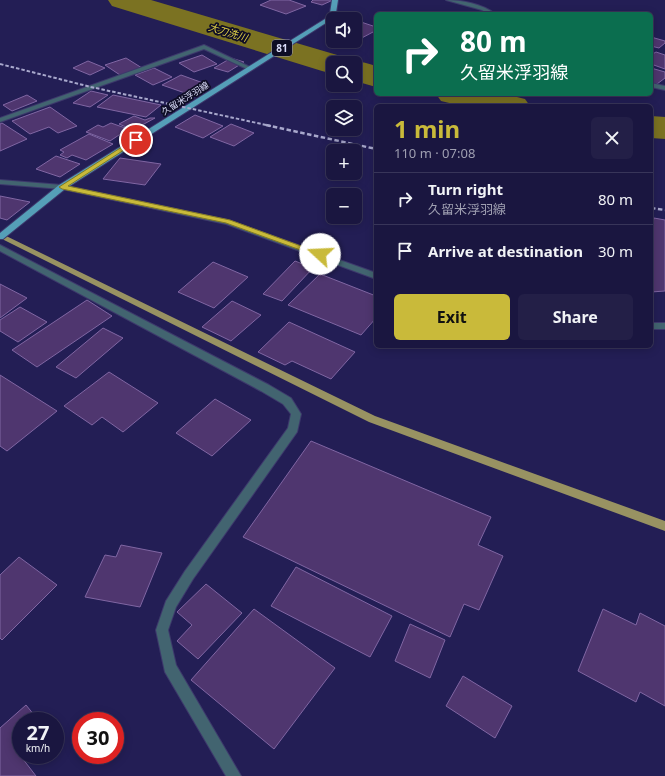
<!DOCTYPE html>
<html lang="en">
<head>
<meta charset="utf-8">
<style>
  :root { --surface:#1a1640; --page:#231f47; --text:#f1f3f6; --muted:#9f9fb1; --line:#383559; --accent:#c9ba3a }
  body { margin:0; font-family:"Noto Sans","Noto Sans JP",sans-serif; background:var(--page); color:var(--text); height:100vh; display:flex; flex-direction:column; font-size:15px; white-space:nowrap }
  * { box-sizing:border-box; margin:0 }
  p { font-size:13px; color:var(--muted) }
  .icon { flex:none; width:22px; height:22px; fill:none; stroke:currentColor; stroke-width:2; stroke-linecap:round; stroke-linejoin:round }
  .map { position:relative; flex:1; overflow:hidden }
  .side { position:absolute; left:374px; top:104px; width:279px; height:244px; display:flex; flex-direction:column; background:var(--surface); border-radius:6px; box-shadow:0 2px 10px #0003,0 0 0 1px var(--line) }
  .side>* { flex:none }
  .top-card { position:absolute; left:374px; top:12px; width:279px; height:84px; border-radius:6px; box-shadow:0 2px 10px #0003,0 0 0 1px var(--line); background:#0b6e4f; color:#fff; overflow:hidden }
  .buttons { position:absolute; left:326px; top:12px; display:grid; gap:8px }
  .buttons a { display:grid; place-items:center; width:36px; height:36px; border-radius:6px; background:var(--surface); box-shadow:0 2px 10px #0003,0 0 0 1px var(--line); font-size:20px }
  .speed { position:absolute; left:12px; top:712px; display:flex; gap:8px; font-size:20px; font-weight:700; text-align:center }
  .speed>* { display:grid; place-content:center; width:52px; height:52px; border-radius:50%; background:var(--surface); box-shadow:0 2px 10px #0003,0 0 0 1px var(--line); line-height:1 }
  .speed small { font-size:10px; font-weight:400 }
  .speed .limit { border:6px solid #d22; background:#fff; color:#111 }
  .pin { position:absolute; display:grid; place-items:center; width:34px; height:34px; color:#fff; margin:-17px; border:2px solid #fff; border-radius:50%; box-shadow:0 1px 4px #0007 }
  .me { position:absolute; width:44px; margin:-22px; rotate:290deg; stroke-linejoin:round; filter:drop-shadow(0 0 3px #0008) }
  .turn { display:flex; align-items:center; gap:14px; height:84px; padding:0 20px; font-size:18px }
  .turn .icon { width:52px; height:52px; stroke-width:2.5 }
  .turn b { display:block; font-size:28px; line-height:34px }
  .round { display:grid; place-items:center; flex:none; width:42px; height:42px; border-radius:6px; background:var(--page) }
  .summary { display:flex; align-items:center; justify-content:space-between; height:68px; padding:0 20px }
  h1 { font-size:24px; font-weight:700; line-height:30px; color:var(--accent) }
  .button { display:flex; gap:8px; margin-top:auto; padding:8px 20px }
  .button a { flex:1; height:46px; border-radius:6px; background:var(--accent); color:#111; font-size:16px; font-weight:700; line-height:46px; text-align:center }
  .button a+a { background:var(--page); color:var(--text) }
  ul { padding:0; list-style:none }
  li { display:flex; align-items:center; gap:12px; height:52px; padding:0 20px; border-top:1px solid var(--line) }
  li div { flex:1 }
  li b { display:block; font-size:15px }
  li em { font-style:normal }
  .map>svg:first-child { display:block }
</style>
</head>
<body>
<div class="map">
<svg width="665" height="776" viewBox="0 0 665 776">
  <rect width="100%" height="100%" fill="#231e55"/>
  <g fill="none" stroke-linecap="round" stroke-linejoin="round">
    <!-- stream -->
    <polygon fill="#989262" fill-rule="evenodd" points="0,233 375,416 665,521 665,531 369,422 0,238"/>
    <!-- river -->
    <g fill="#7b7222" fill-rule="evenodd">
      <path d="M108,0H151L344,57L348,62C358,60 366,63 376,66V87L355,81V63H333V74L322,71L112,6Z"/>
      <polygon points="436,94 505,94 525,99 530,106 462,106 441,101"/>
      <polygon points="651,116 665,117 665,139 651,138"/>
    </g>
  </g>
  <!-- building -->
  <g fill="#4f366f" stroke="#8066a3">
    <polygon points="271,0 289,0 306,6 286,14 260,5"/>
    <polygon points="313,0 333,0 322,5 311,2"/>
    <polygon points="355,20 376,27 376,33 373,32 358,40 355,39"/>
    <polygon points="651,37 665,41 665,43 659,48 651,46"/>
    <polygon points="656,52 665,55 665,69 651,64 651,55"/>
    <polygon points="202,55 217,64 194,72 179,63"/>
    <polygon points="126,58 142,68 120,75 105,65"/>
    <polygon points="231,58 244,62 228,72 214,68"/>
    <polygon points="88,61 105,68 90,75 73,68"/>
    <polygon points="154,68 172,77 153,85 135,75"/>
    <polygon points="651,68 665,72 665,78 657,84 651,83"/>
    <polygon points="181,75 206,84 188,94 162,85"/>
    <polygon points="91,91 108,95 90,107 73,103"/>
    <polygon points="27,95 37,101 12,111 3,105"/>
    <polygon points="113,95 161,105 146,117 97,107"/>
    <polygon points="50,107 77,126 58,133 49,127 30,134 12,121"/>
    <polygon points="195,115 223,126 203,138 175,127"/>
    <polygon points="134,116 145,120 150,118 155,118 133,130 119,124"/>
    <polygon points="2,123 27,139 0,151 0,124"/>
    <polygon points="111,123 128,129 110,141 86,132 98,125 103,127"/>
    <polygon points="231,124 254,133 234,146 210,137"/>
    <polygon points="89,134 113,144 86,160 72,155 67,158 60,155 64,152 60,150"/>
    <polygon points="56,156 80,164 60,177 36,169"/>
    <polygon points="120,158 161,164 145,185 103,179"/>
    <polygon points="0,196 30,202 7,220 0,218"/>
    <polygon points="654,218 665,220 665,291 651,292 651,231"/>
    <polygon points="295,261 313,268 282,301 263,294"/>
    <polygon points="213,262 248,277 214,308 178,292"/>
    <polygon points="320,274 376,296 376,318 361,335 288,305"/>
    <polygon points="0,284 27,298 0,318"/>
    <polygon points="87,300 112,316 37,367 12,350"/>
    <polygon points="232,301 261,315 231,341 202,327"/>
    <polygon points="20,307 47,322 18,342 0,331 0,320"/>
    <polygon points="289,322 355,352 331,379 292,361 285,365 258,352"/>
    <polygon points="103,328 123,338 76,378 56,367"/>
    <polygon points="109,372 158,403 123,432 102,417 92,425 64,406"/>
    <polygon points="0,375 57,411 7,451 0,446"/>
    <polygon points="215,399 251,420 212,456 176,433"/>
    <polygon points="311,441 491,517 478,545 503,556 479,610 464,604 450,637 243,537"/>
    <polygon points="121,545 162,553 140,607 85,597 105,555 116,557"/>
    <polygon points="19,557 57,585 2,640 0,638 0,575"/>
    <polygon points="296,567 392,616 370,657 271,606"/>
    <polygon points="206,584 242,613 198,659 177,641 192,625 177,612"/>
    <polygon points="254,609 335,668 274,749 191,680"/>
    <polygon points="603,609 636,625 640,613 665,626 665,706 640,692 636,702 578,671"/>
    <polygon points="410,624 445,640 430,678 395,661"/>
    <polygon points="463,676 512,706 495,738 446,706"/>
    <polygon points="26,705 39,721 21,721 21,745 16,750 36,776 0,776 0,728"/>
  </g>
  <g fill="none" stroke-linecap="round" stroke-linejoin="round">
    <!-- minor casing -->
    <g stroke="#3d396c" stroke-width="2">
      <g id="minor">
        <path d="M446,0C461,0 483,4 495,14H488L482,10Z"/>
        <polygon points="204,45 252,68 247,69 204,49 0,122 0,118"/>
        <polygon points="651,83 665,86 665,90 651,87"/>
        <polygon points="0,180 62,185 228,220 376,273 376,279 226,224 62,189 0,184"/>
        <polygon points="0,245 269,385 291,398 301,414 297,432 193,579 176,607 168,630 176,665 241,776 226,776 165,672 156,630 166,601 185,571 288,428 291,414 283,404 261,391 0,251"/>
        <rect x="651" y="323" width="14" height="6"/>
      </g>
    </g>
    <!-- major casing -->
    <g stroke="#3d396c" stroke-width="2">
      <polygon id="major" points="332,0 338,0 336,13 329,21 65,189 3,239 0,239 0,233 59,185 325,19 330,13"/>
    </g>
    <!-- minor -->
    <use href="#minor" fill="#426470" fill-rule="evenodd"/>
    <!-- major -->
    <use href="#major" fill="#559fb8" fill-rule="evenodd"/>
    <!-- rail-far1 -->
    <polyline stroke="#a8a8cc" stroke-width="2" stroke-dasharray="3.5 2" stroke-linecap="butt" points="0,64 91,87 271,126"/>
    <!-- rail -->
    <g stroke="#a8a8cc" stroke-width="2.5" stroke-dasharray="4.5 2.5" stroke-linecap="butt">
      <polyline points="266,125 376,149"/>
      <polyline points="651,208 665,210"/>
    </g>
  </g>
  <!-- route -->
  <polygon fill="#c9ba3a" stroke="#837926" points="136,138 139,140 138,141 68,186 230,220 323,254 320,257 317,256 226,223 62,189 59,187"/>
  <g text-anchor="middle" dominant-baseline="central" stroke-width="3.5" stroke-linejoin="round" paint-order="stroke">
    <!-- far-street labels -->
    <g font-size="9" fill="#dbddf9" stroke="#0e0d25">
      <text transform="translate(185 98) rotate(-32)">久留米浮羽線</text>
    </g>
    <!-- far-water labels -->
    <g font-size="10" font-style="italic" fill="#e4d447" stroke="#0e0d25">
      <text transform="translate(228 32) rotate(17)">大刀洗川</text>
    </g>
    <!-- shield labels -->
    <rect fill="#0e0d25" stroke="#9e9fb9" stroke-width="1" x="272" y="40" width="20" height="16" rx="3"/>
    <g font-size="10" font-weight="bold" fill="#dbddf9">
      <text x="282" y="48">81</text>
    </g>
  </g>
</svg>
<div class="buttons">
<a><svg class="icon" aria-label="sound" viewBox="0 0 24 24"><path d="M4 9h4l5-4v14l-5-4H4zM17 9q2 3 0 6"/></svg></a>
<a><svg class="icon" aria-label="search" viewBox="0 0 24 24"><circle cx="10" cy="10" r="6"/><path d="M15 15l6 6"/></svg></a>
<a><svg class="icon" aria-label="layers" viewBox="0 0 24 24"><path d="M12 4l9 5-9 5-9-5zM3 14l9 5 9-5"/></svg></a>
<a>+</a>
<a>−</a>
</div>
<div class="speed"><div>27<small>km/h</small></div><div class="limit">30</div></div>
<div class="pin" style="left:136px;top:140px;background:#d93025"><svg class="icon" aria-label="arrive" viewBox="0 0 24 24"><path d="M6 21V4h12l-3 4 3 4H6"/></svg></div>
<svg class="me" style="left:320px;top:254px" viewBox="-20 -20 40 40"><circle r="19" fill="#fff"/><path d="M0-13L10 11 0 6-10 11z" fill="#c9ba3a"/></svg>
<div class="top-card">
<div class="turn"><svg class="icon" aria-label="right" viewBox="0 0 24 24"><path d="M7 20v-9h11M14 6l5 5-5 5"/></svg><div><b>80 m</b>久留米浮羽線</div></div>
</div>
<section class="side">
<div class="summary"><div><h1>1 min</h1><p>110 m · 07:08</p></div><a class="round"><svg class="icon" aria-label="close" viewBox="0 0 24 24"><path d="M6 6l12 12M18 6L6 18"/></svg></a></div>
<ul>
<li><svg class="icon" aria-label="right" viewBox="0 0 24 24"><path d="M7 20v-9h11M14 6l5 5-5 5"/></svg><div><b>Turn right</b><p>久留米浮羽線</p></div><em>80 m</em></li>
<li><svg class="icon" aria-label="arrive" viewBox="0 0 24 24"><path d="M6 21V4h12l-3 4 3 4H6"/></svg><div><b>Arrive at destination</b></div><em>30 m</em></li>
</ul>
<div class="button"><a>Exit</a><a>Share</a></div>
</section>
</div>
</body>
</html>
